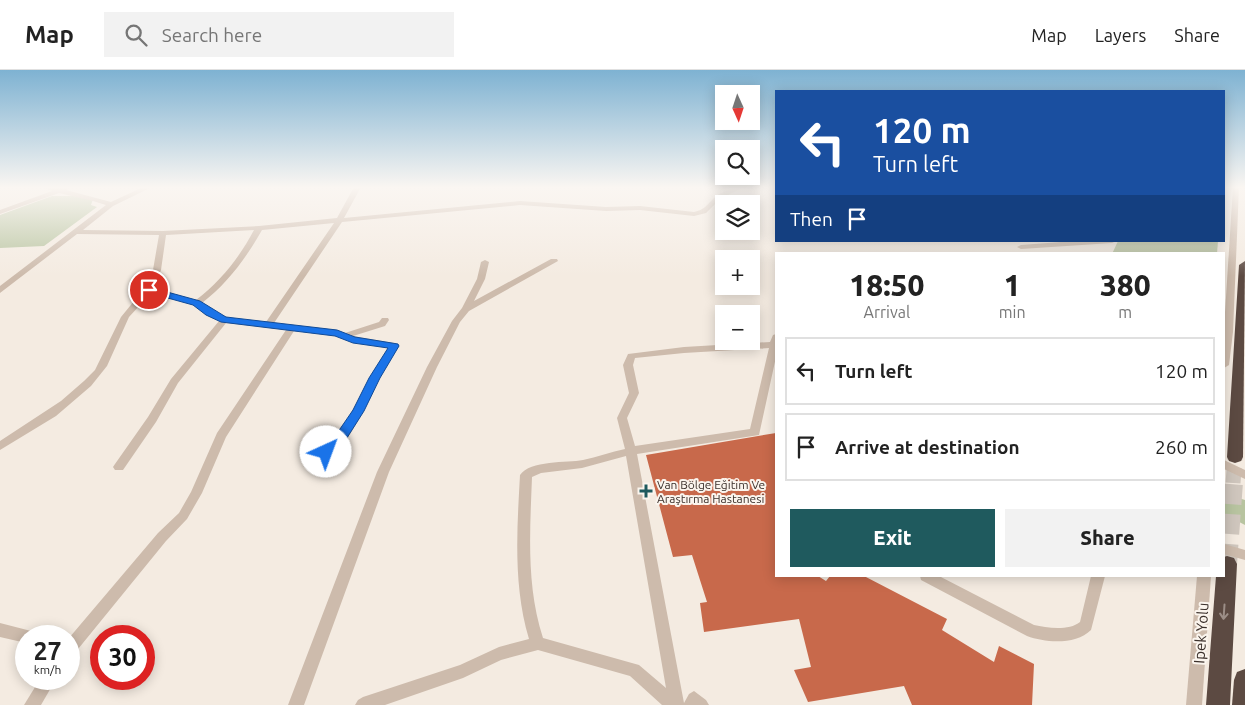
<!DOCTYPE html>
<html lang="en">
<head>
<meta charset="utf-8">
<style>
  :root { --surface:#fff; --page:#f2f2f2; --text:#222; --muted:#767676; --line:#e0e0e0; --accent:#1f5a5e }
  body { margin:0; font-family:Ubuntu,sans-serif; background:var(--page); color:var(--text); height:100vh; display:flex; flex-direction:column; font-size:19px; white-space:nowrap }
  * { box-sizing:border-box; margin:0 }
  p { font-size:16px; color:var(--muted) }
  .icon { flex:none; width:28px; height:28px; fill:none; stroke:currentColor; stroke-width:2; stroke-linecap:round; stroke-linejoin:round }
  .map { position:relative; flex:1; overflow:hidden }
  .sheet { position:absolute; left:775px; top:182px; width:450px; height:325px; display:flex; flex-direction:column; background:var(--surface); border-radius:0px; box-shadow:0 2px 12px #0003 }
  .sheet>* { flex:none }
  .banner { position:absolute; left:775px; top:20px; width:450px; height:152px; border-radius:0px; box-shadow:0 2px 12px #0003; background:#1a4fa0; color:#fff; overflow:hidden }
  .needle { width:32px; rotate:177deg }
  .controls { position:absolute; left:715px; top:15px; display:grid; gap:10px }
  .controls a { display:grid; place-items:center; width:45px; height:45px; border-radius:0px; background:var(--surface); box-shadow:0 2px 12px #0003; font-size:25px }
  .speed { position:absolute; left:15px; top:555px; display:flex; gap:10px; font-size:25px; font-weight:700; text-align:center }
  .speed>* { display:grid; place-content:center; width:65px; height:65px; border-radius:50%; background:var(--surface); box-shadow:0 2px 12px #0003; line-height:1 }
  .speed small { font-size:12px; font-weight:400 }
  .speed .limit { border:8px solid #d22; background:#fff; color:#111 }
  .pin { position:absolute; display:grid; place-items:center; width:42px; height:42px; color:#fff; margin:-21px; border:2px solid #fff; border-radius:50%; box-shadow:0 1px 5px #0007 }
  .me { position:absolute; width:55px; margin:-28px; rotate:43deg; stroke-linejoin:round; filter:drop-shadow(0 0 4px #0008) }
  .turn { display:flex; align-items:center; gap:18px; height:105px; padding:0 15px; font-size:22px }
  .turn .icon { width:65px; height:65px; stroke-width:2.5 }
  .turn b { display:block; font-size:35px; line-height:42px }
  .then { display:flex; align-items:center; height:48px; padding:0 15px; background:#0003; gap:10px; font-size:19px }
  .eta { display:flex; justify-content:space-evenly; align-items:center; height:85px; text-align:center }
  .eta b { font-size:30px; font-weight:800; line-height:35px }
  .primary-button { display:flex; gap:10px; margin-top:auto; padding:10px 15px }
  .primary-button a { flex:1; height:58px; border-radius:0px; background:var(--accent); color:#fff; font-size:20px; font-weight:800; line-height:58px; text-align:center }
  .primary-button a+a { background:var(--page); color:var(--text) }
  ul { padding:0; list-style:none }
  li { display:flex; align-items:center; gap:15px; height:68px; margin:0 10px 8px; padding:0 5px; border:2px solid var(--line); border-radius:0px }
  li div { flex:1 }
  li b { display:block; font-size:19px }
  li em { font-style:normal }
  header { display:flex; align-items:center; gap:30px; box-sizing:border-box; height:70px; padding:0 25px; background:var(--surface); border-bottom:1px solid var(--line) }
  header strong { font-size:24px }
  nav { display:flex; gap:28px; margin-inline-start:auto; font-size:18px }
  .search { width:350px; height:45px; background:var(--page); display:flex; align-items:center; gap:12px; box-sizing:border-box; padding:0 18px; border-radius:0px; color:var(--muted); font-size:19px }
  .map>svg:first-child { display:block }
</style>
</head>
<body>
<header>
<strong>Map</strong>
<div class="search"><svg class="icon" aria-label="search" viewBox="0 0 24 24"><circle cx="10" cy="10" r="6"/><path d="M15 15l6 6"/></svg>Search here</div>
<nav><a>Map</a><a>Layers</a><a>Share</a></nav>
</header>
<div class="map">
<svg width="1245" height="635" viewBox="0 0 1245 635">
  <rect width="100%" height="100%" fill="#f4ebe1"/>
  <!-- green -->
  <g fill="#b8c4a0">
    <polygon points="52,126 75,126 93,129 91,135 97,137 44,176 0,178 0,145"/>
    <polygon points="1118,171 1218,171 1217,184 1112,184"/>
    <polygon points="1224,426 1232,426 1245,430 1245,455 1224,444"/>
  </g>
  <!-- building -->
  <polygon fill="#c8694b" points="776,363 776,506 818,506 826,511 830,506 864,506 947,549 942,560 994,592 999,576 1034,594 1032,635 912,635 904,616 808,632 794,600 811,597 799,549 704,562 700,533 707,532 692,485 673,487 646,385"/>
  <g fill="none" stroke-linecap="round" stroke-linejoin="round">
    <!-- highway-tunnel-far1 -->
    <polyline stroke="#cfc6bd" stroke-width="15" stroke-dasharray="15 8" stroke-linecap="butt" points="1233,413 1235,387"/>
    <!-- highway-tunnel -->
    <polyline stroke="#cfc6bd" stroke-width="20" stroke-dasharray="20 10" stroke-linecap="butt" points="1227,494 1233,412"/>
    <!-- minor -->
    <g fill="#cdbbac" fill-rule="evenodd">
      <path d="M43,117H72L66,120L111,132L143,117H152L113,136L83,160L163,161L259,156L337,148L354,117H361L344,148L520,131L606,137L640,136L694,142C704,140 707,135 714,128C722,121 734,117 744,117L720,129L706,143L694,146L640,140L606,141L520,135L342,152L274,253L337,260L345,263L379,252L382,248H388L389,250L385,256L353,266L394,273L399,276C393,286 386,296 380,306C371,322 345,392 322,385L320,382L337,366L344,356L370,307L388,278L353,272L335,266L294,261L226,367L202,423L187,449L166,471L74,584L69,586V568L158,463L179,443L191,422L217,363L286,260L226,253L178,313L156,352L123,400H115L113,397L115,394L148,347L171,309L219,251L206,245L194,235L151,223L129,247L107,296L91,316L56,346L0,380V371L61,331L84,311L95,300L121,247L148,214L153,200L159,165L77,164L0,223V216L106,135L93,131L59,123L0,144V140L52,121ZM334,153L266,252C240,249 223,251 202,233C228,213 246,188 262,160ZM254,160C239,188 221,211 196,230L154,219L161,200L166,165Z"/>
      <polygon points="1233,117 1239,117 1233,262 1229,295 1224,298 1224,258"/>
      <polygon points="1074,171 1116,171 1112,173 1021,179 1017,177 1021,175"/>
      <polygon points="551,189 557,189 558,191 469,241 460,252 437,297 389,402 304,635 288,635 377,402 427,297 452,251 462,238 477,209 481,192 485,190 489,192 485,209 474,231"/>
      <path d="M776,264V287L759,365L637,384L684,633L689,624L694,621L706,630L709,635H662L630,606L538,580L501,590L463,608L385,635H355L358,630L363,627L460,595L499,577L529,569C513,515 517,460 520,405C530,390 567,393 583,390C597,387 611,382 625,379L617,348L629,323L623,295L628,284L684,277L770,272L773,265ZM769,278L750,359L635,376L627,348L639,323L633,295L635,288L684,283ZM626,386L666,618L639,595L543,568C526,516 530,461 532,407L541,403L582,398Z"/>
      <polygon points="1224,390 1245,400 1245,409 1224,399"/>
      <polygon points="1224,474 1245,480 1245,490 1224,484"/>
      <path d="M920,506H939L1034,555C1047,558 1069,561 1080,552L1091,506H1105L1091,560C1076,575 1046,573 1027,566L921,510Z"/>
      <polygon points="1197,506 1211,506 1202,635 1186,635"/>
      <polygon points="0,553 31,561 33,566 26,566 26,573 0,567"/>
      <polygon points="40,609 56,609 41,635 24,635"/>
    </g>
    <!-- highway -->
    <g fill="#5c4a42" fill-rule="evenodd">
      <polygon points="1245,191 1243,387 1241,391 1235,393 1229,391 1227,387 1239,195"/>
      <polygon points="1227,486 1234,488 1237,494 1230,635 1206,635 1216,506 1224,506 1224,487"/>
      <polygon points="1245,599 1245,635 1232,635 1234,610 1237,602"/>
    </g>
  </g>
  <!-- one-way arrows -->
  <defs><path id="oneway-shaft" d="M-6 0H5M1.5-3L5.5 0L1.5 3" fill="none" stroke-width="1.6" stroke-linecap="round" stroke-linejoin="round" transform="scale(1.25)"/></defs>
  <use stroke="#9c8e87" href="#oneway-shaft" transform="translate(1224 542) rotate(94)"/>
  <!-- sky -->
  <linearGradient id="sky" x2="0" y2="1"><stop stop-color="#7eb2d2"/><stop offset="0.57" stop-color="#faf6f2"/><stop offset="1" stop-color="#faf6f2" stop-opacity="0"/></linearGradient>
  <rect width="1245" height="206" fill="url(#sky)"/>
  <!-- route -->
  <polygon fill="#1a73e8" stroke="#114b97" points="149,217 200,231 226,247 337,260 355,267 398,274 399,276 380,308 364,341 338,382 326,387 322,386 320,382 329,375 353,340 369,308 388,278 353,273 335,266 221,252 206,245 193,235 146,222 144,220"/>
  <!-- markers -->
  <path fill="#1f5a5e" stroke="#fbf5ee" stroke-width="2" d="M643.5 413.5h5v5h5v5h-5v5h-5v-5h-5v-5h5z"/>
  <g text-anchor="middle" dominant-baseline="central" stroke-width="4" stroke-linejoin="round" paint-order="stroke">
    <!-- poi labels -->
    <g font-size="12" fill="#3b302b" stroke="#fbf5ee" text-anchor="start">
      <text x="657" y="414">Van Bölge Eğitim Ve<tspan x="657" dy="14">Araştırma Hastanesi</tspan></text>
    </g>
    <!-- near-street labels -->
    <g font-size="15" fill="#3b302b" stroke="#fbf5ee">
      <text transform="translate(1201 563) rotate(-86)">Ipek Yolu</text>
    </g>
  </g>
</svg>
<div class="controls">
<a><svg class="needle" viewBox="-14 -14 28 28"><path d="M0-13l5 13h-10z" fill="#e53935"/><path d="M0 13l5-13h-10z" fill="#767676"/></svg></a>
<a><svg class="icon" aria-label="search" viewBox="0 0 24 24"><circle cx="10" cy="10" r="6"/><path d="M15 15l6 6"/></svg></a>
<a><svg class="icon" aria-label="layers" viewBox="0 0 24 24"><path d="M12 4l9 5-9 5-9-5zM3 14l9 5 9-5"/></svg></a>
<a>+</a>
<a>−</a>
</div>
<div class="speed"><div>27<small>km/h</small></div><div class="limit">30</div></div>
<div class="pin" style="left:149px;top:220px;background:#d93025"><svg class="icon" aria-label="arrive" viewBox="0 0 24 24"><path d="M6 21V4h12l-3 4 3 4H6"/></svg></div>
<svg class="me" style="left:326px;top:382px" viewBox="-20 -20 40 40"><circle r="19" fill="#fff"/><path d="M0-13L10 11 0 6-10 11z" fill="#1a73e8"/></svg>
<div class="banner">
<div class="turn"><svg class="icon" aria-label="left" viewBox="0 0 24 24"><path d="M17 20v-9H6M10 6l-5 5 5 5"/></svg><div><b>120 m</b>Turn left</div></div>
<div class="then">Then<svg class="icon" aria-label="arrive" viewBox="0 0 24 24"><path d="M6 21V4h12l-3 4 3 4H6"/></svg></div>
</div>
<section class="sheet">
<div class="eta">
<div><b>18:50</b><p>Arrival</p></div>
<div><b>1</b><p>min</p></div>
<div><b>380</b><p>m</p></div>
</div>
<ul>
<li><svg class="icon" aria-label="left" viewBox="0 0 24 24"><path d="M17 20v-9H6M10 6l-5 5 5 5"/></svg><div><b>Turn left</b></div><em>120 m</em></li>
<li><svg class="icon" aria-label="arrive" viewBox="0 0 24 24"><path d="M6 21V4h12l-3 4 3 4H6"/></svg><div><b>Arrive at destination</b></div><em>260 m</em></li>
</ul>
<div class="primary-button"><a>Exit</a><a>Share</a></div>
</section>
</div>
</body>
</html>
